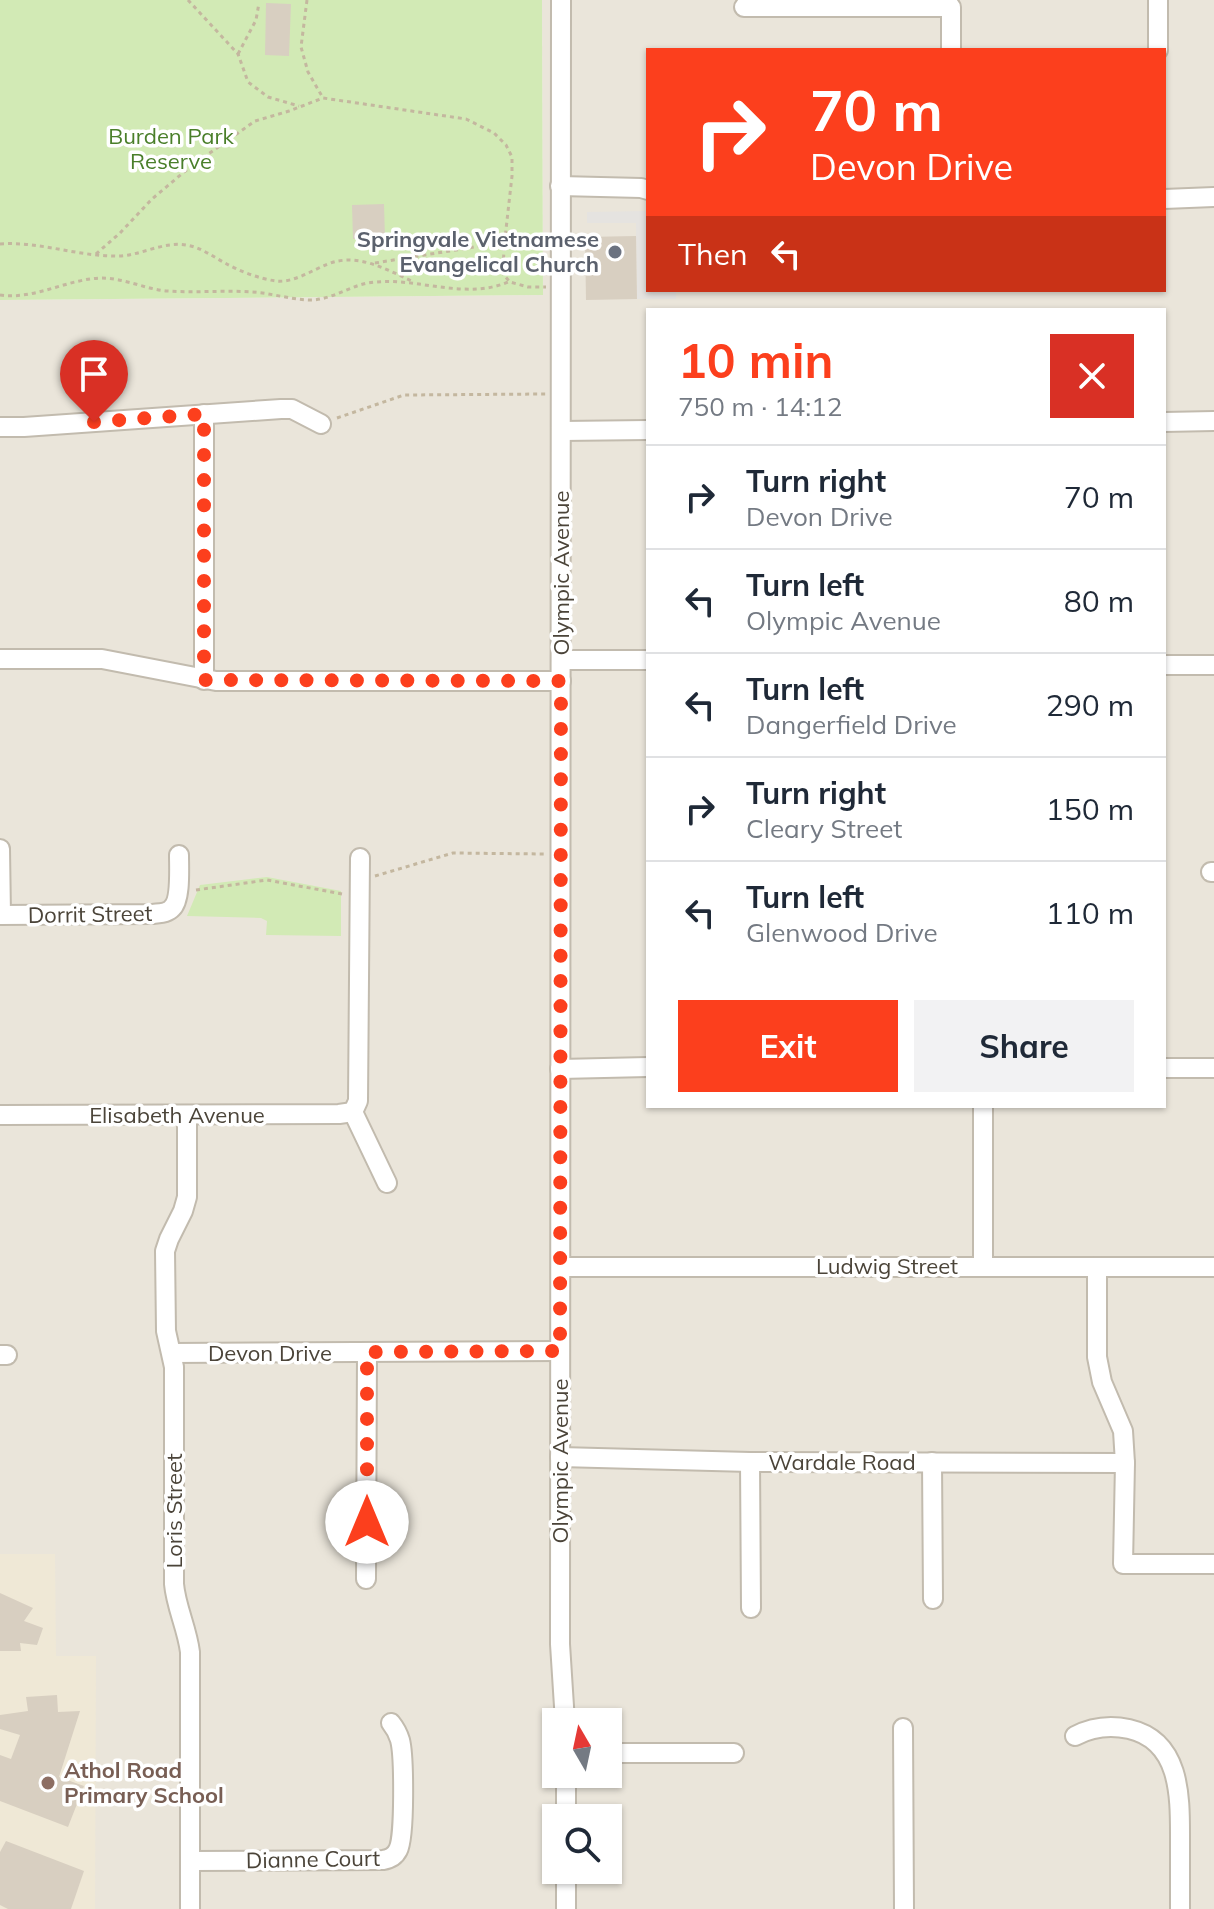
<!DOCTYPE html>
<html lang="en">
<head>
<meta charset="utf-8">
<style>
  :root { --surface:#fff; --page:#f2f2f3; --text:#1f2937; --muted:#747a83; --line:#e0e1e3; --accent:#fc3f1d }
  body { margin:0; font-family:Mulish,sans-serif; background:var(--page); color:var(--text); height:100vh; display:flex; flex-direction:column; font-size:30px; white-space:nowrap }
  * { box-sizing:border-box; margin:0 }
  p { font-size:26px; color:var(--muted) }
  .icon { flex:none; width:44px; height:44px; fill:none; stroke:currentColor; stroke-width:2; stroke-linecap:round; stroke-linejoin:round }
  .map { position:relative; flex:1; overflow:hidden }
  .details { position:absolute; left:646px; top:308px; width:520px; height:800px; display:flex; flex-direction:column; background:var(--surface); border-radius:0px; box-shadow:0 2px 6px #0004 }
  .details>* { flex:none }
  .hud { position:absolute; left:646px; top:48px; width:520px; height:244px; border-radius:0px; box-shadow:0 2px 6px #0004; background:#fc3f1d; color:#fff; overflow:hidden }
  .needle { width:52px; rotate:351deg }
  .tools { position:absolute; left:542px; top:1708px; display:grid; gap:16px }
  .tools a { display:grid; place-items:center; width:80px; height:80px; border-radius:0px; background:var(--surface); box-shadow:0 2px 6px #0004; font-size:40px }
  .pin { position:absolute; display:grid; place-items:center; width:68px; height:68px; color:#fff; margin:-82px -34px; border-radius:50% 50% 50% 0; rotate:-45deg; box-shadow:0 0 8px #0007 }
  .pin .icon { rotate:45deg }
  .me { position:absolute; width:88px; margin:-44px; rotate:0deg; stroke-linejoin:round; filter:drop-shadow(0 0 6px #0008) }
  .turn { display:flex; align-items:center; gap:28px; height:168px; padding:0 32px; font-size:36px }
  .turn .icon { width:104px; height:104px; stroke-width:2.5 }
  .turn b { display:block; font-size:56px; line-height:68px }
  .then { display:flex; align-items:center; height:76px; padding:0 32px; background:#0003; gap:16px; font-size:30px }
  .round { display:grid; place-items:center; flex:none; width:84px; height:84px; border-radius:0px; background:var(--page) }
  .summary { display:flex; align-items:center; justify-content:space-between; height:136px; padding:0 32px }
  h1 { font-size:48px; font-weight:700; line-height:60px; color:var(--accent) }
  .action { display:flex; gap:16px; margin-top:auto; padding:16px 32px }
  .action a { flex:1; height:92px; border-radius:0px; background:var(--accent); color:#fff; font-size:32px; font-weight:700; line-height:92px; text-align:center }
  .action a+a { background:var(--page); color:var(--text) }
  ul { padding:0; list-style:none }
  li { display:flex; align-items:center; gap:24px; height:104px; padding:0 32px; border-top:2px solid var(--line) }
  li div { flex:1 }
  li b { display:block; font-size:30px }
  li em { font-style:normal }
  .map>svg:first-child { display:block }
</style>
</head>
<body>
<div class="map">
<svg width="1214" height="1909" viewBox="0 0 1214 1909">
  <rect width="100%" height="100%" fill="#f6f3ec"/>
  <!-- residential -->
  <path fill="#eae5da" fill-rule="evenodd" d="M542,0H1214V1909H0V300L543,295ZM648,50H1164V290H648ZM648,310H1164V1106H648ZM556,1722H608V1774H556ZM556,1818H608V1870H556Z"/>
  <!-- education -->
  <polygon fill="#efe8d6" points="0,1554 55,1554 56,1656 96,1656 95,1909 0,1909"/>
  <!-- green -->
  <g fill="#d2eab5">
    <polygon points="0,0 542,0 543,295 0,300"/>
    <polygon points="267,877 341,891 341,936 266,935 267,921 261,918 187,916 200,885"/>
  </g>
  <!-- parking -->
  <polygon fill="#e5e3e0" points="648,211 648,290 676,290 676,299 637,299 636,223 587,223 587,212"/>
  <!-- building -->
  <g fill="#d8cfc1">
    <polygon points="266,3 291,4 289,56 265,55"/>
    <polygon points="384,204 385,238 353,239 352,205"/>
    <polygon points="636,236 637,299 586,300 585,237"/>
    <polygon points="0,1593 33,1608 24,1621 43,1628 37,1645 20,1643 21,1651 0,1651"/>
    <polygon points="57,1695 58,1712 80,1711 59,1777 84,1786 68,1827 0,1801 0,1755 11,1759 20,1735 0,1729 0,1715 28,1711 26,1697"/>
    <polygon points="6,1841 84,1871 71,1909 8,1909 0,1905 0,1852"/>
  </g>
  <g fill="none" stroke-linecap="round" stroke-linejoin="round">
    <!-- minor casing -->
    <g stroke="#c2bbae" stroke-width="22">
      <g id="minor">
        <polyline points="561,0 560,1644 565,1722"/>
        <polyline points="1158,0 1158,50"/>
        <polyline points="744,7 951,7 951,50"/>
        <polyline points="560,186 641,188 648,190"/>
        <polyline points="1164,199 1214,197"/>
        <polyline points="1164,422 1214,421"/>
        <polyline points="0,427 24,427 281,409 292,409 321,424"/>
        <polyline points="562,431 648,430"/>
        <polyline points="0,659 102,659 216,681 561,681"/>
        <polyline points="561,660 648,660"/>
        <polyline points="1164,665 1214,665"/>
        <polyline points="204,680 204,414"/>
        <polyline points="0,849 1,915"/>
        <polyline points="360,858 358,1101 353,1112 387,1183"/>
        <polyline points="1211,872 1214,872"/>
        <path d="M0,915L153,914C160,913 168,913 172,908C181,900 179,868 179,855"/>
        <polyline points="1164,1068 1214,1068"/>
        <polyline points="560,1069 648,1067"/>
        <polyline points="0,1115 339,1114 353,1112"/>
        <path d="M187,1115V1197L183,1211L169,1239L165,1251L166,1331L174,1367V1584C176,1607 187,1628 190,1652V1909"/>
        <polyline points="983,1266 983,1106"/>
        <polyline points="561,1267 1214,1267"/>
        <polyline points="1097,1267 1097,1357 1102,1382 1123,1431 1125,1463 1123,1564 1214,1564"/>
        <polyline points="172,1353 560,1351"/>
        <polyline points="0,1355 7,1355"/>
        <polyline points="560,1457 750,1462 1125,1463"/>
        <polyline points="750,1462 751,1608"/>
        <polyline points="932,1462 933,1599"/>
        <polyline points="366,1579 367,1352"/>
        <polyline points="903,1728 904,1909"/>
        <path d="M1075,1736C1092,1727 1110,1725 1129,1729C1182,1741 1180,1799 1180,1841C1180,1864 1180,1886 1180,1909"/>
        <polyline points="608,1753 734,1753"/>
        <polyline points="566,1818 566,1774"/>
        <path d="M191,1861L383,1860C390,1859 395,1856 398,1850C405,1837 404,1755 400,1740C398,1733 395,1728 391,1723"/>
        <polyline points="566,1870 566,1909"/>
      </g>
    </g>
    <!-- path -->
    <g stroke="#c4b79f" stroke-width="3" stroke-dasharray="4 4" stroke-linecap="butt">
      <polyline points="188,0 238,54 248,82 268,97 299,106"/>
      <polyline points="307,0 301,47 308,72 323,98"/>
      <polyline points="238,54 256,20 259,3"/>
      <path d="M0,244C38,241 76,256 115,256C139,257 162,241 186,245C200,247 212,256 225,263C239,271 260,279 276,281C294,283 312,270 328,264C358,252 387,270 414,282"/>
      <polyline points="96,254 120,233 152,199 190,167 255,121 289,111 323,98 466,119 494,133 506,145 512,157 512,176 504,247 503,274 510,282 528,287 546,287"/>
      <polyline points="375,263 493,244 504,247"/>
      <path d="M0,295C35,300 67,279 101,278C124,278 145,289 167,291C195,293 224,290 252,292C272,293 291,300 312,300C335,299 353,283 376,282C419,278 466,300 508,282"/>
      <polyline points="337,418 404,395 546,394"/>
      <polyline points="375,876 453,853 544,854"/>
      <polyline points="196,890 267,880 342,894"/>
    </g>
    <!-- minor -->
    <use href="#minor" stroke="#fff" stroke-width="18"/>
  </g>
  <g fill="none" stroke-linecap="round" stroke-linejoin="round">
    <!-- route -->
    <polyline stroke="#fc3f1d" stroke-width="14" stroke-dasharray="0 25.2" points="94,422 204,414 204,680 561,681 560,1351 367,1352 367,1522"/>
  </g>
  <!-- markers -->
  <circle fill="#6b7280" stroke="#fff" stroke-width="3" cx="615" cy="252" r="8"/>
  <circle fill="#8d6e63" stroke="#fff" stroke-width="3" cx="48" cy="1783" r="8"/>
  <g text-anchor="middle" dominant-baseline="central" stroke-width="7" stroke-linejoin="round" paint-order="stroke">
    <!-- park labels -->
    <g font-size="22" fill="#4a7f2a" stroke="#fff">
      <text x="171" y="136">Burden Park<tspan x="171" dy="25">Reserve</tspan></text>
    </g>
    <!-- worship labels -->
    <g font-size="22" font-weight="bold" fill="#5b616d" stroke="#fff" text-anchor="end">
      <text x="599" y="239">Springvale Vietnamese<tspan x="599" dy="25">Evangelical Church</tspan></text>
    </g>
    <!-- street labels -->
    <g font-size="22" fill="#4b4439" stroke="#fff">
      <text transform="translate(561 573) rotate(-90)">Olympic Avenue</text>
      <text transform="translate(90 914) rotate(-1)">Dorrit Street</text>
      <text x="177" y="1115">Elisabeth Avenue</text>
      <text x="887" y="1266">Ludwig Street</text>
      <text x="270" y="1353">Devon Drive</text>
      <text transform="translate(560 1461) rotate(-90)">Olympic Avenue</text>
      <text x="842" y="1462">Wardale Road</text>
      <text transform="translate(174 1511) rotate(-90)">Loris Street</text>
      <text transform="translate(313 1859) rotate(-1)">Dianne Court</text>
    </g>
    <!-- education labels -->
    <g font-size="22" font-weight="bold" fill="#785e54" stroke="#fff" text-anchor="start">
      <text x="64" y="1770">Athol Road<tspan x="64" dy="25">Primary School</tspan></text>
    </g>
  </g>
</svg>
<div class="tools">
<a><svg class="needle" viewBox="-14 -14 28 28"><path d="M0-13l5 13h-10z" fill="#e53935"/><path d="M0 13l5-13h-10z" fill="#747a83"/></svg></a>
<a><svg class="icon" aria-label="search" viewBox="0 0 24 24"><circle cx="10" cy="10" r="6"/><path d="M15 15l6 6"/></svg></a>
</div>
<div class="pin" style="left:94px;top:422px;background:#d93025"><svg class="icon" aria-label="arrive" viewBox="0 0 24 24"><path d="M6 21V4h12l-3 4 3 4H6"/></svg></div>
<svg class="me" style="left:367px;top:1522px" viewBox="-20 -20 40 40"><circle r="19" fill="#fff"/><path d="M0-13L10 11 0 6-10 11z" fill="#fc3f1d"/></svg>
<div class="hud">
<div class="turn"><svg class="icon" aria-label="right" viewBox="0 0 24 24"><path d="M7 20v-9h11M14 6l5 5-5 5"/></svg><div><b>70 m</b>Devon Drive</div></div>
<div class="then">Then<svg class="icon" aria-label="left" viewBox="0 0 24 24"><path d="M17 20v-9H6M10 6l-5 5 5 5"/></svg></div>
</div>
<section class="details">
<div class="summary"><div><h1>10 min</h1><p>750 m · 14:12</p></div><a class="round" style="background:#d93025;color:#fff"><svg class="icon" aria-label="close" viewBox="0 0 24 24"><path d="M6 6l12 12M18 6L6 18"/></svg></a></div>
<ul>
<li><svg class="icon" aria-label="right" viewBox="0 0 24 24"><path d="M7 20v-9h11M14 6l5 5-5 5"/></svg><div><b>Turn right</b><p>Devon Drive</p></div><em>70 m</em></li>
<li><svg class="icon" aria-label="left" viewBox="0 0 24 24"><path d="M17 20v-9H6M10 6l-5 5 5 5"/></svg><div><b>Turn left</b><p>Olympic Avenue</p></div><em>80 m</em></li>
<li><svg class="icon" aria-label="left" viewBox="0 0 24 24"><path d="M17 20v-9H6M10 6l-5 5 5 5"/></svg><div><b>Turn left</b><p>Dangerfield Drive</p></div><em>290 m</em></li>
<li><svg class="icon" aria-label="right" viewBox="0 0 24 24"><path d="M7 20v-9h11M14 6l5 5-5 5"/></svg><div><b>Turn right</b><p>Cleary Street</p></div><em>150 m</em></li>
<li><svg class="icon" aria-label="left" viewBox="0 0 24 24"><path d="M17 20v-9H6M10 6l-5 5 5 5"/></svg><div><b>Turn left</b><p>Glenwood Drive</p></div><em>110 m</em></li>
</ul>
<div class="action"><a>Exit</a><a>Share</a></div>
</section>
</div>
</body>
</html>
